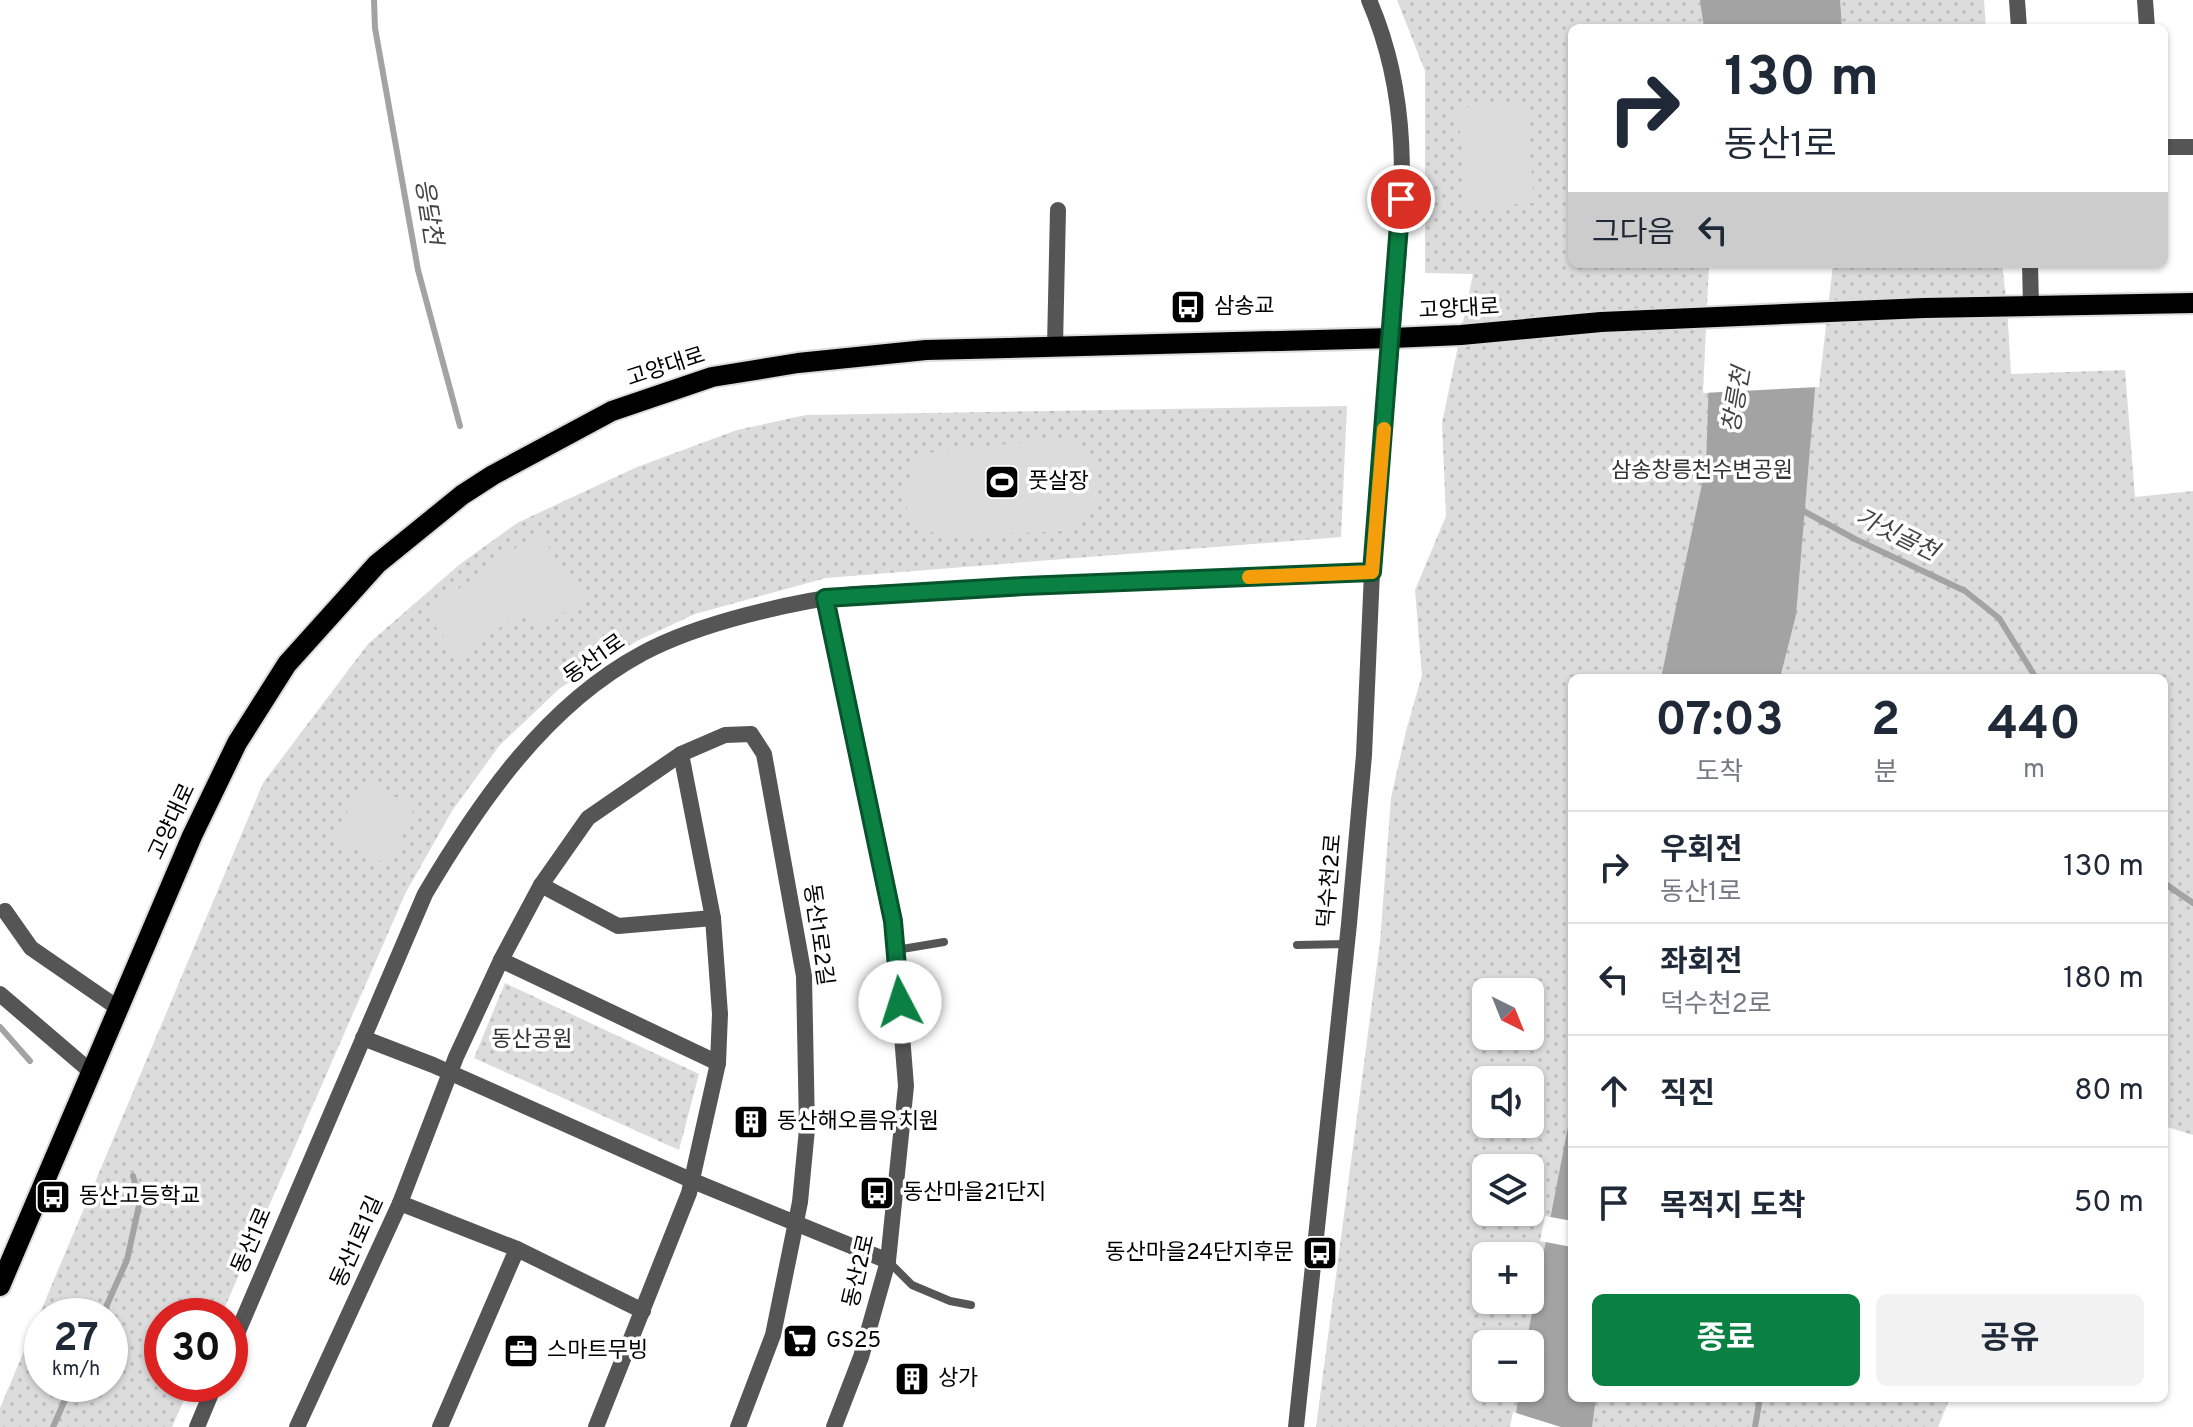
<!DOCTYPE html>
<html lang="ko">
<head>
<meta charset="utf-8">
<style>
  :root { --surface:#fff; --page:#f2f2f3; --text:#1f2937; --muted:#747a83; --line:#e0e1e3; --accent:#0b8043 }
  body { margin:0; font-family:Overpass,"Noto Sans KR",sans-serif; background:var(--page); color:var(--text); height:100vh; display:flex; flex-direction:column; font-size:30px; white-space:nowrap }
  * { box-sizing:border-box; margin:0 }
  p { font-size:26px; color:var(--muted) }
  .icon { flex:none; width:44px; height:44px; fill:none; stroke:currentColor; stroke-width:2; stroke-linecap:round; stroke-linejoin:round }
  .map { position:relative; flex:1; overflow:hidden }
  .side { position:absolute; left:1568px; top:674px; width:600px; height:728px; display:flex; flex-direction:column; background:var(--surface); border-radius:12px; box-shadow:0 2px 6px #0004 }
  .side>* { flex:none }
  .banner { position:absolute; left:1568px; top:24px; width:600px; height:244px; border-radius:12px; box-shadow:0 2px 6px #0004; background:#fff; color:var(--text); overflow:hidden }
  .needle { width:52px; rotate:137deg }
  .buttons { position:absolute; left:1472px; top:978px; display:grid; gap:16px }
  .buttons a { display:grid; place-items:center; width:72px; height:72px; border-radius:12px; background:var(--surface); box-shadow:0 2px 6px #0004; font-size:40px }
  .speed { position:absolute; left:24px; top:1298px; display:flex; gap:16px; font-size:40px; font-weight:700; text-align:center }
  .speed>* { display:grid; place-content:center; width:104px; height:104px; border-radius:50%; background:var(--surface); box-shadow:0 2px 6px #0004; line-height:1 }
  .speed small { font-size:20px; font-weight:400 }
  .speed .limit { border:12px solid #d22; background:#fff; color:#111 }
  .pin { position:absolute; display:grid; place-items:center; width:68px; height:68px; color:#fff; margin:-34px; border:4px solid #fff; border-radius:50%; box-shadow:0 2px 8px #0007 }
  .me { position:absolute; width:88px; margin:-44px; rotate:355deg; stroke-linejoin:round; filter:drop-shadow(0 0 6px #0008) }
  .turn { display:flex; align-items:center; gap:28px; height:168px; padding:0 24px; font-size:36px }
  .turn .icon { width:104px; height:104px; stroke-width:2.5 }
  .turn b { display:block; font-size:56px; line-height:68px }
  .then { display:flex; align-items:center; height:76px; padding:0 24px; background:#0003; gap:16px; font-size:30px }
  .eta { display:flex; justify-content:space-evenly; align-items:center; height:136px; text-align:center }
  .eta b { font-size:48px; font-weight:700; line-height:56px }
  .cta { display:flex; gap:16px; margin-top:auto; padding:16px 24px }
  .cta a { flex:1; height:92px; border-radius:12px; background:var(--accent); color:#fff; font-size:32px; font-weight:700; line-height:92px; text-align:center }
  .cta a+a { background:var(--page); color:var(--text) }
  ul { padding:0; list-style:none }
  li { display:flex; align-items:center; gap:24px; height:112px; padding:0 24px; border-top:2px solid var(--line) }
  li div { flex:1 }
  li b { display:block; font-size:30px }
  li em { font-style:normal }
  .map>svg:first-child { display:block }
</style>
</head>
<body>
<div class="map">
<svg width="2193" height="1427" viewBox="0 0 2193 1427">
  <defs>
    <pattern id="green-dots" width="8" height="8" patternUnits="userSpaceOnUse" patternTransform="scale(2)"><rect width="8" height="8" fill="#dcdcdc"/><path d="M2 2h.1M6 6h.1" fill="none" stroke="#bbb" stroke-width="1.8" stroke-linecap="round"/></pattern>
  </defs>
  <rect width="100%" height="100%" fill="#fff"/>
  <!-- green -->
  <g fill="url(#green-dots)" fill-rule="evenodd">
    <path d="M1397,0H1984L1986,28H1572V264H2002L2007,306L2011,374L2125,370L2135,497L2193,491V1135L2164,1126V678H1572V1398H1950L1938,1427H1316L1380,942L1391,798L1406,731L1422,675L1415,590L1446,516L1442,423L1473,274L1425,273V71ZM1486,992H1530V1036H1486ZM1486,1080H1530V1124H1486ZM1486,1168H1530V1212H1486ZM1486,1256H1530V1300H1486ZM1486,1344H1530V1388H1486Z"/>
    <path d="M1347,406L1341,537L826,578L695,614L637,641L560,688L499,746L452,811L406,892L221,1316H162V1384H191L172,1427H0V1408L263,783L368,644L459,565L517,523L637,467L737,430L806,415ZM42,1316H110V1384H42Z"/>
    <polygon points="505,983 699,1074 679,1150 474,1058"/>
  </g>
  <!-- pitch -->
  <g fill="#dcdcdc">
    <polygon points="1526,102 1534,203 1466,208 1458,108"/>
    <path d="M1064,438C1113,463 1106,501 1067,531L940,536C895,517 896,486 926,453Z"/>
    <polygon points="538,532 584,598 538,633 522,612 459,657 425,613"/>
    <polygon points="362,781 415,806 391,866 334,840"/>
  </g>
  <!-- water -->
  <g fill="#a3a3a3">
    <polygon points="1700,0 1840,0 1842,28 1704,28"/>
    <polygon points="1713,264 1829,264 1815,389 1796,615 1780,678 1661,678 1706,465"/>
    <polygon points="1572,1106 1572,1398 1596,1398 1592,1427 1514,1427 1520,1388 1530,1388 1530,1344 1526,1344"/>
  </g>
  <!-- pier -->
  <g fill="#fff">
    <polygon points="1709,264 1833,264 1819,387 1703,393"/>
    <polygon points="1545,1216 1572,1221 1572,1247 1540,1241"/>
    <polygon points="1513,1412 1561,1427 1510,1427"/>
  </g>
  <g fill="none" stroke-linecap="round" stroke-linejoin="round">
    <!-- stream -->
    <g stroke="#a3a3a3" stroke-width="6">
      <polyline points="374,0 375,28 418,270 460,426"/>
      <polyline points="1798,508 1855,539 1965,591 1999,618 2036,678"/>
      <polyline points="2164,883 2193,903"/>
      <polyline points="0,1027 30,1061"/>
      <polyline points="102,1316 127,1260 140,1201 133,1176"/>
      <polyline points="53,1427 72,1384"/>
      <polyline points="1755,1427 1760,1398"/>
    </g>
    <!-- primary casing -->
    <g stroke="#dbdbdb" stroke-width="24">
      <polyline id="primary" points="0,1286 192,836 237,743 287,664 377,564 462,495 493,475 612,411 712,377 798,363 926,350 1392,338 1461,335 1601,322 1924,308 2193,303"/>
    </g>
    <!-- service -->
    <g stroke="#555" stroke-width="8">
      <polyline points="1297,945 1347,944"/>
      <polyline points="896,950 944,942"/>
      <polyline points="888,1261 912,1285 950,1301 971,1305"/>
    </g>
    <!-- minor -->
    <g stroke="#555" stroke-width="16">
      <path d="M1369,0C1418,113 1400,219 1392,338"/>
      <polyline points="2017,0 2019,28"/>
      <polyline points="2145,0 2147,28"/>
      <polyline points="2164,147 2193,147"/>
      <polyline points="2030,264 2031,306"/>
      <polyline points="1055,346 1058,210"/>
      <polyline points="825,598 893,921 906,1086 888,1261 861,1357 834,1427"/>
      <polyline points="541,885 618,926 713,918"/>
      <polyline points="5,911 31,948 118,1008"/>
      <polyline points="501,960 718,1063"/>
      <polyline points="0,994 90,1071"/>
      <polyline points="363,1038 433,1065 693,1181 888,1261"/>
      <polyline points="400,1203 517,1249 643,1311"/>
      <path d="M230,1350L425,894C480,801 546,705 643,653C699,623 791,602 854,594L1372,572"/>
      <polyline points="197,1427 215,1384"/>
      <polyline points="297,1427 400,1203 456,1057 501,960 541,885 588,818 681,754 725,735 751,734 764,754 804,976 807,1129 800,1202 773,1335 738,1427"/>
      <polyline points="440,1427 517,1249"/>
      <polyline points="596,1427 689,1193 718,1063 720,1014 713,918 681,754"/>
    </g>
    <!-- tertiary -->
    <polyline stroke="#555" stroke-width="16" points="1296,1427 1349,924 1364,755 1372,572 1392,338"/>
    <!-- primary -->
    <use href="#primary" stroke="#000" stroke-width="20"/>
  </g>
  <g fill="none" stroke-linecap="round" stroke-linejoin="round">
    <!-- route casing -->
    <g stroke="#07532c" stroke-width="20">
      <polyline id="route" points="900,1002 893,921 825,598 1024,586 1372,572 1401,199"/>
    </g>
    <!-- route -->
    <use href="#route" stroke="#0b8043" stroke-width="14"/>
    <!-- slow -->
    <polyline stroke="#f59e0b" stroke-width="14" points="1249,577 1372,572 1384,429"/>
  </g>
  <!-- icons -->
  <defs>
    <g id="bus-square" transform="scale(1.8)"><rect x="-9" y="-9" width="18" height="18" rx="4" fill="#000" stroke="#fff"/><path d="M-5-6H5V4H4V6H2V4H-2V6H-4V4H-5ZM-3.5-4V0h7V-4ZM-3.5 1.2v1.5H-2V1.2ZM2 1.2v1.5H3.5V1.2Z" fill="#fff"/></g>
    <g id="stadium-square" transform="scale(1.8)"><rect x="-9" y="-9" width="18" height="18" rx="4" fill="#000" stroke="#fff"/><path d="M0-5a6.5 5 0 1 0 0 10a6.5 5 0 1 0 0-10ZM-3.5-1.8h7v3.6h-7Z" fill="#fff"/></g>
    <g id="building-square" transform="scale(1.8)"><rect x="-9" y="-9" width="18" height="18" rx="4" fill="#000" stroke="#fff"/><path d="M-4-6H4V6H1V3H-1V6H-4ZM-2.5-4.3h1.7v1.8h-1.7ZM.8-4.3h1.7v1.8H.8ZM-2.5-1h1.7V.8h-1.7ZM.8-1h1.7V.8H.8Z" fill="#fff"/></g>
    <g id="supermarket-square" transform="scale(1.8)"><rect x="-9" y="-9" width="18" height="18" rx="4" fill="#000" stroke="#fff"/><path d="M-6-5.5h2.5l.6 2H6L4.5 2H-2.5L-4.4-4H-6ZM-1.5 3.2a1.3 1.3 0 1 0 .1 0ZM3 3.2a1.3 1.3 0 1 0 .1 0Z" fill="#fff"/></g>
    <g id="office-square" transform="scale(1.8)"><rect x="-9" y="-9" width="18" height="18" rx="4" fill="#000" stroke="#fff"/><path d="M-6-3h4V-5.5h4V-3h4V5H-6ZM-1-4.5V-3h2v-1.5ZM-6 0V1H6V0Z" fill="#fff"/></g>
  </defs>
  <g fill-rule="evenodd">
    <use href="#bus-square" x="1188" y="307"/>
    <use href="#stadium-square" x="1002" y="482"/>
    <use href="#building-square" x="751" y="1122"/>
    <use href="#bus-square" x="877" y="1193"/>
    <use href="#bus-square" x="53" y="1197"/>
    <use href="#bus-square" x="1320" y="1253"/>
    <use href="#supermarket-square" x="800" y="1341"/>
    <use href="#office-square" x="521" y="1351"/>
    <use href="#building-square" x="912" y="1379"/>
  </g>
  <g text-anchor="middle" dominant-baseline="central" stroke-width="7" stroke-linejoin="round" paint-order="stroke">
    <!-- poi labels -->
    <g font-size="22" fill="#000" stroke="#fff" text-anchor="start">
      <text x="1214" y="307">삼송교</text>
      <text x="1028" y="482">풋살장</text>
      <text x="777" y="1122">동산해오름유치원</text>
      <text x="903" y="1193">동산마을21단지</text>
      <text x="79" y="1197">동산고등학교</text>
      <text x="1294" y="1253" text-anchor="end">동산마을24단지후문</text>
      <text x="826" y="1341">GS25</text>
      <text x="547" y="1351">스마트무빙</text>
      <text x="938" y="1379">상가</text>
    </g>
    <!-- street labels -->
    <g font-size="22" fill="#000" stroke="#fff">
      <text transform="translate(1459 310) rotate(-3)">고양대로</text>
      <text transform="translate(666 368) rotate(-18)">고양대로</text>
      <text transform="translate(595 660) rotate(-35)">동산1로</text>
      <text transform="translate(173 822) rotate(-65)">고양대로</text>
      <text transform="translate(1331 881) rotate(-85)">덕수천2로</text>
      <text transform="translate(817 935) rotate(82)">동산1로2길</text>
      <text transform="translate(253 1241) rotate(-67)">동산1로</text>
      <text transform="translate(358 1242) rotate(-66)">동산1로1길</text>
      <text transform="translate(860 1271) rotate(-77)">동산2로</text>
    </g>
    <!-- park labels -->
    <g font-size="22" fill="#333" stroke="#fff">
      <text x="1702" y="471">삼송창릉천수변공원</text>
      <text x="532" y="1040">동산공원</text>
    </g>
    <!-- water labels -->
    <g font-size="24" font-style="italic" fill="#444" stroke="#fff">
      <text transform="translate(427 212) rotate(81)">응달천</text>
      <text transform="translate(1738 400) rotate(-80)">창릉천</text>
      <text transform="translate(1896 536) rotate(26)">가싯골천</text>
    </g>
  </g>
</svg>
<div class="buttons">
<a><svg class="needle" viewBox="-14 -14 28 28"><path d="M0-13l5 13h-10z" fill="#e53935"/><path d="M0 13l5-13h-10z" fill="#747a83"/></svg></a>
<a><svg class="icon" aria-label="sound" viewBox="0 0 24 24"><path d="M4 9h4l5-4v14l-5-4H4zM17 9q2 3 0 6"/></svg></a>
<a><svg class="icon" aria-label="layers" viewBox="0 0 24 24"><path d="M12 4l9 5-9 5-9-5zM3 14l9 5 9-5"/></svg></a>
<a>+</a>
<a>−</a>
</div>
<div class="speed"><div>27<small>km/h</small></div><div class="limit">30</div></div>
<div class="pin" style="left:1401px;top:199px;background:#d93025"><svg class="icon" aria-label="arrive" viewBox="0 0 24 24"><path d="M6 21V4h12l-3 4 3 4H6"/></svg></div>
<svg class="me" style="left:900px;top:1002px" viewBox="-20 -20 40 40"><circle r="19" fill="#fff"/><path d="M0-13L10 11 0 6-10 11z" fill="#0b8043"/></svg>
<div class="banner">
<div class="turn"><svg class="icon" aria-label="right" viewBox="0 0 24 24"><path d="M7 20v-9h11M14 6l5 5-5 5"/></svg><div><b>130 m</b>동산1로</div></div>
<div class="then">그다음<svg class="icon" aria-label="left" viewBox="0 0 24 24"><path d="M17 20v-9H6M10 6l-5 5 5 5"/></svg></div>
</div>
<section class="side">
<div class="eta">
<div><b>07:03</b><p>도착</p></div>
<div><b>2</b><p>분</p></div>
<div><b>440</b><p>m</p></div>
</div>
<ul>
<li><svg class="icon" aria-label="right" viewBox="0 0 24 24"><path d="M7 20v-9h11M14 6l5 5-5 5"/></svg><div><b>우회전</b><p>동산1로</p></div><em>130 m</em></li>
<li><svg class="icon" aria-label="left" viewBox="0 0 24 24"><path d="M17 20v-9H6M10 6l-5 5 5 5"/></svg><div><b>좌회전</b><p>덕수천2로</p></div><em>180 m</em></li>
<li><svg class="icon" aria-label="ahead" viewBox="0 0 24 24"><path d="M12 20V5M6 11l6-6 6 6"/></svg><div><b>직진</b></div><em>80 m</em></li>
<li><svg class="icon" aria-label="arrive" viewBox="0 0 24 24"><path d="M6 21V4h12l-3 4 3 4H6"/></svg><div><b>목적지 도착</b></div><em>50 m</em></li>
</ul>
<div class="cta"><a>종료</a><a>공유</a></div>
</section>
</div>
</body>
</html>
